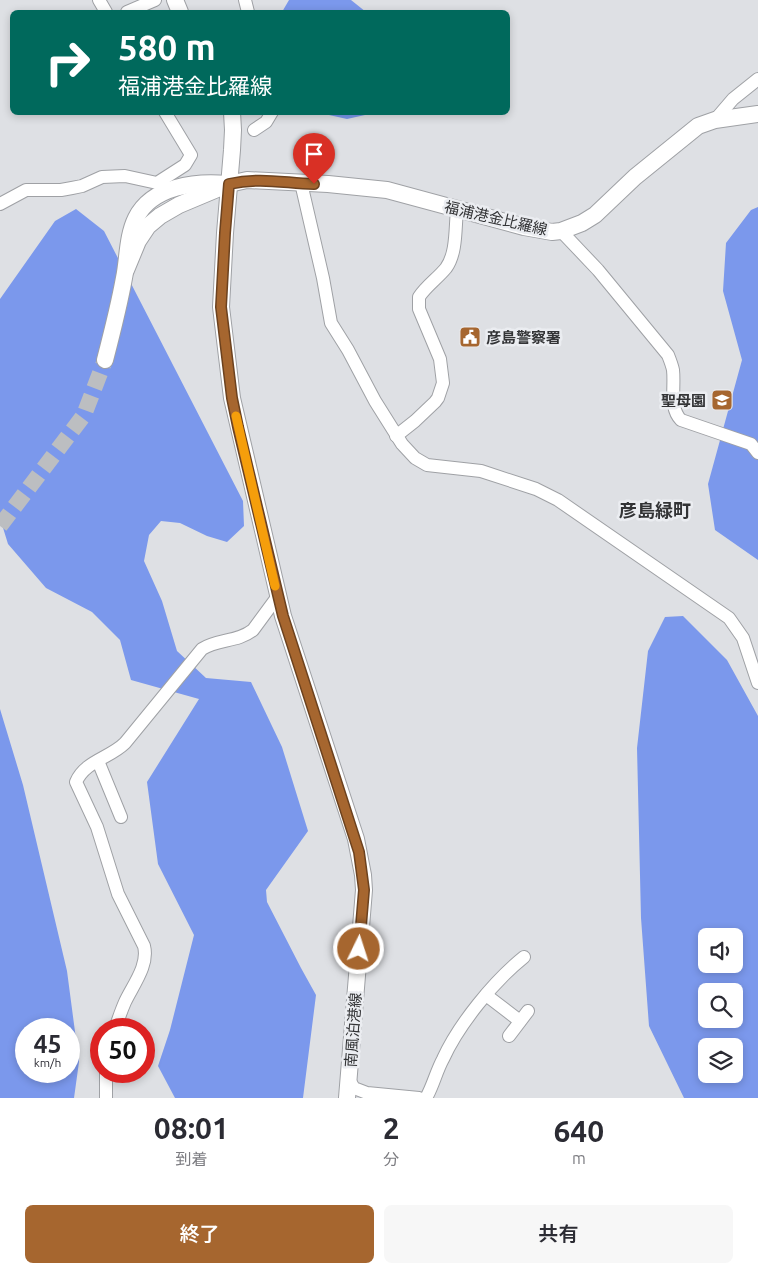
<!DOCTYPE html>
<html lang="ja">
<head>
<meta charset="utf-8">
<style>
  :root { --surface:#fff; --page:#f7f7f7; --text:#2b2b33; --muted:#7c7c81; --accent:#a6662f }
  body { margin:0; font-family:Ubuntu,"Noto Sans JP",sans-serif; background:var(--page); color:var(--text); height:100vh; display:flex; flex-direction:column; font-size:19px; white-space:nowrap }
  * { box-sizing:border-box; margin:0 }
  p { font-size:16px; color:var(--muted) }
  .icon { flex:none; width:28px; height:28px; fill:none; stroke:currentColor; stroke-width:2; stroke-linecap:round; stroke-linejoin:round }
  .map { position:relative; height:1098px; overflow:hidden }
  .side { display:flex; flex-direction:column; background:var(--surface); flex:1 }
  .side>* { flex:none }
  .top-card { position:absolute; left:10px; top:10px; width:500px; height:105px; border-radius:8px; box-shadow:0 2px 8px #0003; background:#00695c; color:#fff; overflow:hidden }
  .tools { position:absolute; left:698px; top:928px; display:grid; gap:10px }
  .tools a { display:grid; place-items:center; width:45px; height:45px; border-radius:8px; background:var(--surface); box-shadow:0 2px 8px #0003; font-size:25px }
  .speed { position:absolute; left:15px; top:1018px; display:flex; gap:10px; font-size:25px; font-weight:700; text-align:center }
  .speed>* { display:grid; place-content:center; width:65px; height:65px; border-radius:50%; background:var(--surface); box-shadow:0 2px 8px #0003; line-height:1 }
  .speed small { font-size:12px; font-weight:400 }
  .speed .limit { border:8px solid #d22; background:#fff; color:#111 }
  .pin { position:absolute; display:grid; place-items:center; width:42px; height:42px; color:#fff; margin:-51px -21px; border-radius:50% 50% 50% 0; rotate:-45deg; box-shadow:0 0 5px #0007 }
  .pin .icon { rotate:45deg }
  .me { position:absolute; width:55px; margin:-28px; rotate:4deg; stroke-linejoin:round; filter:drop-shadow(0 0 4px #0008) }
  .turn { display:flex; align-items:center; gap:18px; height:105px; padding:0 25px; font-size:22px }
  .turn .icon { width:65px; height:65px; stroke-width:2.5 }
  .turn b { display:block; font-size:35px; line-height:42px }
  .eta { display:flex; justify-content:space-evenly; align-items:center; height:85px; text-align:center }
  .eta b { font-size:30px; font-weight:600; line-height:35px }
  .cta { display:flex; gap:10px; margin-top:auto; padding:10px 25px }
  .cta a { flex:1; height:58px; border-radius:8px; background:var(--accent); color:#fff; font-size:20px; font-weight:600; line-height:58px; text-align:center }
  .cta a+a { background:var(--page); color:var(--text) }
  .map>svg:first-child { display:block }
</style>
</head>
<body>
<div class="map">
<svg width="758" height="1098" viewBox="0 0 758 1098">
  <rect width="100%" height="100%" fill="#dee0e4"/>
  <!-- forest -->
  <g fill="#7b98ec" fill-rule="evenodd">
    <polygon points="289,0 351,0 366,12 282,12"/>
    <polygon points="320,113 374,113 347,119"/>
    <polygon points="758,207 758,560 715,530 708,484 742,360 723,291 726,243 751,210"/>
    <polygon points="76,209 104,231 243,501 244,526 227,542 207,536 180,523 161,521 149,535 144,561 162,601 177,651 206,678 251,682 282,747 308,831 266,890 267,902 301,968 316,995 303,1098 175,1098 158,1066 170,1030 194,935 158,864 147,782 199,699 131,680 120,640 92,612 46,588 8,544 0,518 0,299 55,221"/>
    <path d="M683,616L727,660L758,716V1098H684L649,1026L641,918L637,748L648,651L665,617ZM734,936V964H706V936ZM734,991V1019H706V991ZM734,1046V1074H706V1046Z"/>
    <path d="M0,709L23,785L67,971L79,1062L74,1098H0ZM26,1029H69V1071H26Z"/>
  </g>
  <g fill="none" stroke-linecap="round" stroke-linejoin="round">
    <!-- major-tunnel -->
    <polyline stroke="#bcbec1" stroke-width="16" stroke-dasharray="16 8" stroke-linecap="butt" points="0,526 84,415 105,360"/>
    <!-- minor casing -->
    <g stroke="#9fa1a5" stroke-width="14">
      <g id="minor">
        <polyline points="99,0 106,12"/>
        <polyline points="245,0 248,12"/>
        <polyline points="127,12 155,0"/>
        <polyline points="715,120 733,99 758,79"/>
        <polyline points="254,130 266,122 272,112"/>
        <polyline points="301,183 323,278 331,323 348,350 375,401 402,444 415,458 427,465 481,471 536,489 558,500 729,618 743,638 758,683"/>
        <polyline points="0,204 26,190 61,190 72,188 82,186 102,177 125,176 157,183 185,165 191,155 165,112"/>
        <path d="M561,231L598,270L668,355C670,360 672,365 673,370C675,387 669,408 681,420L751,444L758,453"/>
        <path d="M396,436L415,421L435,402L438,398L443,383L440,359L419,309V297C426,286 438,278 446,268C457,253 455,228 457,210"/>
        <polyline points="98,761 121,817"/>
        <polyline points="486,995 520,1021"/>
        <path d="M115,1029C118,1020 121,1011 125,1002C133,985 149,965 144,946L118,894L97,827L76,782C85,761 110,758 125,743L202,649C218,639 238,642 253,630L278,596"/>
        <polyline points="509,1036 528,1011"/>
        <polyline points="349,1080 354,1088 367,1093 419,1098"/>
        <polyline points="106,1098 106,1071"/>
        <path d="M426,1098C433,1086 436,1072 443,1059C459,1024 494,981 524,957"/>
      </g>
    </g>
    <!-- major casing -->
    <g stroke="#9fa1a5" stroke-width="18">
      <g id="major">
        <polyline points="175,0 180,12"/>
        <polyline points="232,112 233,130 232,150 225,233 221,307 232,398 283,616 356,839 363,875 364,890 347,1098"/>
        <polyline points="126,270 138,241 148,226 160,216 179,205 229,184 247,180 328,184 387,190 524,227 552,232 561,231 582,223 595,215 635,177 698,126 715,120 758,114"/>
        <path d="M105,360C112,333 119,306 124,278C128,259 127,236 136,218C152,186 196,181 227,184"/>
      </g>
    </g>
    <!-- minor -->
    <use href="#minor" stroke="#fff" stroke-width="12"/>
    <!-- major -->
    <use href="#major" stroke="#fff" stroke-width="16"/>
  </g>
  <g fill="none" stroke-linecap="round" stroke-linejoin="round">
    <!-- route casing -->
    <g stroke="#6c421f" stroke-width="12">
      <path id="route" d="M314,184C283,183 261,177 229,184L225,233L221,307L232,398L238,427L283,616L359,852L364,890L359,949"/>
    </g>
    <!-- route -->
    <use href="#route" stroke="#a6662f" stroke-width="9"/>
    <!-- slow -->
    <polyline stroke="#f59e0b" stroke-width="9" points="236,416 275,586"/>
  </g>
  <!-- icons -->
  <defs>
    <g id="civic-square" transform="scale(1.125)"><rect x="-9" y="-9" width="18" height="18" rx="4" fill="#a6662f" stroke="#ebedf1"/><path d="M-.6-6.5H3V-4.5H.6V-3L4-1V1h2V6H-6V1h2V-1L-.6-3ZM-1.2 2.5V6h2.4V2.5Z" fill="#fff"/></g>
    <g id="school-square" transform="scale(1.125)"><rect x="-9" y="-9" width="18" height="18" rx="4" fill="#a6662f" stroke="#ebedf1"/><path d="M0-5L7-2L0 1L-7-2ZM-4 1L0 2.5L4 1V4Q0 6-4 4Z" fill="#fff"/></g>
  </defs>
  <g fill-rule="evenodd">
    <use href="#civic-square" x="470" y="337"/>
    <use href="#school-square" x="722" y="400"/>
  </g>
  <g text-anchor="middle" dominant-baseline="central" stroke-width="5" stroke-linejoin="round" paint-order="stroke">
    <!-- street labels -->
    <g font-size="15" fill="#333436" stroke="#ebedf1">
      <text transform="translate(496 218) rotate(13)">福浦港金比羅線</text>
      <text transform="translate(353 1030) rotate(-86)">南風泊港線</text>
    </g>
    <!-- poi labels -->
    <g font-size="15" font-weight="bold" fill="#333436" stroke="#ebedf1" text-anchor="start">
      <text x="486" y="337">彦島警察署</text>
      <text x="706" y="400" text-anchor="end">聖母園</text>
    </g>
    <!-- quarter labels -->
    <g font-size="18" font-weight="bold" fill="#333436" stroke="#ebedf1">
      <text x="655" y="510">彦島緑町</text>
    </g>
  </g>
</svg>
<div class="tools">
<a><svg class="icon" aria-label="sound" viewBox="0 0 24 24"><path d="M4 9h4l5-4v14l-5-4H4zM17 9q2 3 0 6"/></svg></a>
<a><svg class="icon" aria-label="search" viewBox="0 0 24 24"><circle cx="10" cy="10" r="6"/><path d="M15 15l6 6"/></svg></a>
<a><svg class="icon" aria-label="layers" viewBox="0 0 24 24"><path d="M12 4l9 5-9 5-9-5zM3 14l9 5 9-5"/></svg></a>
</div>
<div class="speed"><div>45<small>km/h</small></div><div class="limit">50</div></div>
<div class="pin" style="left:314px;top:184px;background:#d93025"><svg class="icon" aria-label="arrive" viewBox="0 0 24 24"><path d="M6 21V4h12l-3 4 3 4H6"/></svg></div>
<svg class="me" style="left:359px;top:949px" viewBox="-20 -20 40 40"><circle r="17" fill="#a6662f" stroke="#fff" stroke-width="3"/><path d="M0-11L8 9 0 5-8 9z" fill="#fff"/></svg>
<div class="top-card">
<div class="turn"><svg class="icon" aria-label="right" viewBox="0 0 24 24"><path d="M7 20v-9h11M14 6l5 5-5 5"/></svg><div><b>580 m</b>福浦港金比羅線</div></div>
</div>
</div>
<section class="side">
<div class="eta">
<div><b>08:01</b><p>到着</p></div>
<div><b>2</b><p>分</p></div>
<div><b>640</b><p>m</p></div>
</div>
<div class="cta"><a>終了</a><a>共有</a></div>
</section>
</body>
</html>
